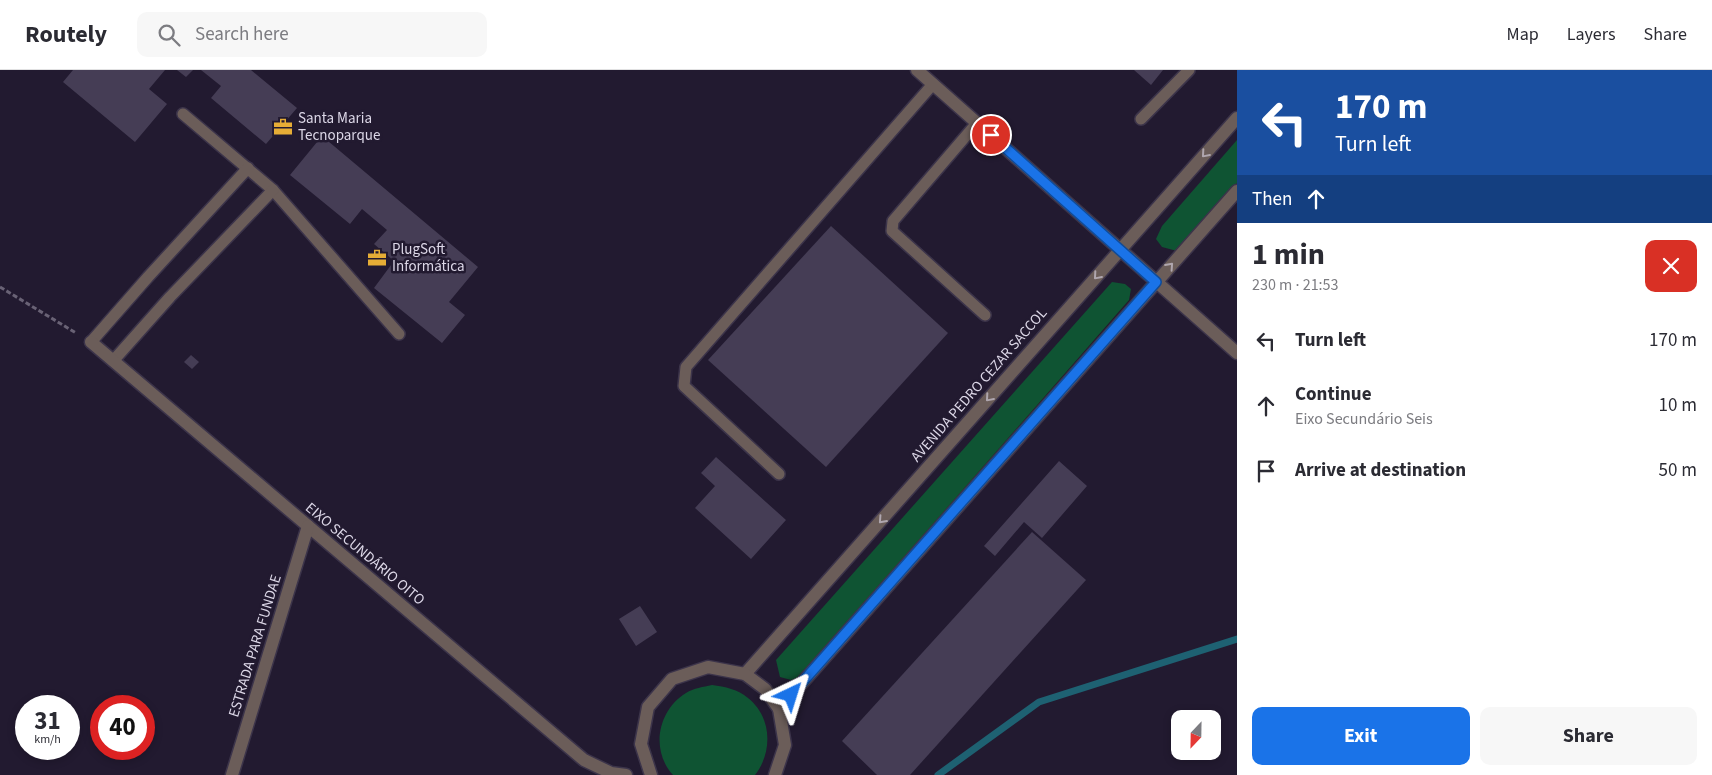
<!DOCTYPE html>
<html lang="en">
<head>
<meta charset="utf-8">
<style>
  :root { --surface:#fff; --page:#f7f7f7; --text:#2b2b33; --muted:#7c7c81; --line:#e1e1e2; --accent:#1a73e8 }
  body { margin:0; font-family:"Source Sans 3",sans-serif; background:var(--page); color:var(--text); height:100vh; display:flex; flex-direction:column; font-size:19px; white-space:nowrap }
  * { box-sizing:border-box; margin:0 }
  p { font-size:16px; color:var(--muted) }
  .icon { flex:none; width:28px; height:28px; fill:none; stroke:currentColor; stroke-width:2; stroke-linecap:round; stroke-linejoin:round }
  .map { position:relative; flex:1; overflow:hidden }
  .drawer { display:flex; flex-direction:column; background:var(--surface); width:475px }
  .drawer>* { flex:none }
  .banner { background:#1a4fa0; color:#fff; overflow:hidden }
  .needle { width:32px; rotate:202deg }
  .controls { position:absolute; left:1171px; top:640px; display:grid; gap:10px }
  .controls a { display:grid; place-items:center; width:50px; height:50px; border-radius:10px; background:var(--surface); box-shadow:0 2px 8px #0003; font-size:25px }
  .speed { position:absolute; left:15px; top:625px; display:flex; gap:10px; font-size:25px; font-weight:700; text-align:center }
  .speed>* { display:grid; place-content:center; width:65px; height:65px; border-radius:50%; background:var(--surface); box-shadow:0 2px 8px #0003; line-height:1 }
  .speed small { font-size:12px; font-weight:400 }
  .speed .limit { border:8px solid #d22; background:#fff; color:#111 }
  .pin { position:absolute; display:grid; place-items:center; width:42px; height:42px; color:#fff; margin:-21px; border:2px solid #fff; border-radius:50%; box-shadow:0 1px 5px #0007 }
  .me { position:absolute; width:55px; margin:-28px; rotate:41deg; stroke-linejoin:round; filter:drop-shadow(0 0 4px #0008) }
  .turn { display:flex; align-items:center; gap:18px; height:105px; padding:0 15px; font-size:22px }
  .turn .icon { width:65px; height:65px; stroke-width:2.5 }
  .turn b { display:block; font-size:35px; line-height:42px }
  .then { display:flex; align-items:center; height:48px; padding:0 15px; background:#0003; gap:10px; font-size:19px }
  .round { display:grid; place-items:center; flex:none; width:52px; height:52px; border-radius:10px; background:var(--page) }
  .overview { display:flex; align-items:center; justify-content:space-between; height:85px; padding:0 15px }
  h1 { font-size:30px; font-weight:700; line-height:38px }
  .action { display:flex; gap:10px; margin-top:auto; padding:10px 15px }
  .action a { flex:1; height:58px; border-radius:10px; background:var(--accent); color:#fff; font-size:20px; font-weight:700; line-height:58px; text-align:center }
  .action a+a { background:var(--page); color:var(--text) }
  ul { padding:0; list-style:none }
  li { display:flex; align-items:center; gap:15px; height:65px; padding:0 15px }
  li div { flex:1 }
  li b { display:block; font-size:19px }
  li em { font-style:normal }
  header { display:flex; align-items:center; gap:30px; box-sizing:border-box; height:70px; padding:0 25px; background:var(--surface); border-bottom:1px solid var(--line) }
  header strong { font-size:24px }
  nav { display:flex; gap:28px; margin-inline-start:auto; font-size:18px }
  .search { width:350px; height:45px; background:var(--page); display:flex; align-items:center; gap:12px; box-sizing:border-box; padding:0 18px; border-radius:10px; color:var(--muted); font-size:19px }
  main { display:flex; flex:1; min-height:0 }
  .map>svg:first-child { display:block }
</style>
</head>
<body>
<header>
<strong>Routely</strong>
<div class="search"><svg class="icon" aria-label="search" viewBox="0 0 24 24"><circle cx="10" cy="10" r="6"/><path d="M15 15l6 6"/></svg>Search here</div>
<nav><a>Map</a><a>Layers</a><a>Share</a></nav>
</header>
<main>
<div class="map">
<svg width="1237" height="705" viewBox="0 0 1237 705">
  <rect width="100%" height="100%" fill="#221a30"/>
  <!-- green -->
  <g fill="#0f5433">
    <polygon points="1237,70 1237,113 1177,181 1162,177 1156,169 1162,156"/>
    <polygon points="1112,212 1125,214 1131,219 1129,230 800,606 791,610 780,607 776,590"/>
    <path d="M712,615C725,617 738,619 748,628C772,647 773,682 755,705H673C650,680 658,640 686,623C694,618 703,617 712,615Z"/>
  </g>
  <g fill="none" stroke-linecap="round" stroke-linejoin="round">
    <!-- stream -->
    <polyline stroke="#1e6172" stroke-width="7" points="938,705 1039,632 1237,569"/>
  </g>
  <!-- building -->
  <g fill="#453d55">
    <polygon points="73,0 165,0 149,19 167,34 135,72 63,12"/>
    <polygon points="177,0 193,0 186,7"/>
    <polygon points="201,0 251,0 297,38 266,74 211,28 221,16"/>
    <polygon points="1134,0 1163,0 1151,15"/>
    <polygon points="322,66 478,197 449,232 465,245 442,273 374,218 394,191 374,174 387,160 362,139 350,154 290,105"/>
    <polygon points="831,156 948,263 826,397 708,290"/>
    <polygon points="191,285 199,292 192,299 184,292"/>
    <polygon points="716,387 786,450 751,489 695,438 715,416 701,403"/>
    <polygon points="1059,391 1087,416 1042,468 1024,452 995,486 984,476"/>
    <polygon points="1032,462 1086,510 910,705 877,705 842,671"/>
    <polygon points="640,536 657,562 636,576 619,549"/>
  </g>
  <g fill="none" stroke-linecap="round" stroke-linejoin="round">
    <!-- service casing -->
    <g stroke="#3c344a" stroke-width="14">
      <g id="service">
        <polyline points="183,44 273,120 399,264"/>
        <polyline points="1141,49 1189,0"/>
        <polyline points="977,53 893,151 892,161 985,245"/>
        <polyline points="91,272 148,207 248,98"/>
        <polyline points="113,291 170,227 273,120"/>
        <polyline points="779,404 684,316 686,297 933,14"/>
      </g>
    </g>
    <!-- minor casing -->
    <g stroke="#3c344a" stroke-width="15">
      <g id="minor">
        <polyline points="917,0 1237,283"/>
        <polyline points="91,272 584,690 611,703 626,705"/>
        <polyline points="232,705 308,456"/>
      </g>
    </g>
    <!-- tertiary casing -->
    <g stroke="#3c344a" stroke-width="15">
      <g id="tertiary">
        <polyline points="745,604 1237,48"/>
        <polyline points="779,639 1237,121"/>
        <polyline points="651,705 641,674 648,637 672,609 708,597 745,604 765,619 779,639 785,675 775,705"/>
      </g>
    </g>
    <!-- path -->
    <polyline stroke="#696275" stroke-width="3" stroke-dasharray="5 2.5" stroke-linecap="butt" points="0,217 76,263"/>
    <!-- service -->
    <use href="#service" stroke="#6b5d59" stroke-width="11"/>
    <!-- minor -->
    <use href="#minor" stroke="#6b5d59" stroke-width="12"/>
    <!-- tertiary -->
    <use href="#tertiary" stroke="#6b5d59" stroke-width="12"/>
  </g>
  <!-- one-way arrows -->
  <defs><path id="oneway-chevron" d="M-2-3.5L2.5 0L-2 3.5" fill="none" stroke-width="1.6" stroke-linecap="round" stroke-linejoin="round" transform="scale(1.25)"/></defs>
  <g stroke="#afa6ae">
    <use href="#oneway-chevron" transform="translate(1205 84) rotate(131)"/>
    <use href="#oneway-chevron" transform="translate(1170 196) rotate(-48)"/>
    <use href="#oneway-chevron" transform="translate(1097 206) rotate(131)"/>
    <use href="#oneway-chevron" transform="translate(989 328) rotate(131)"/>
    <use href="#oneway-chevron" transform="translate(882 450) rotate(132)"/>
  </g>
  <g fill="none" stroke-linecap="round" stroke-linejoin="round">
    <!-- route casing -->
    <g stroke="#114b97" stroke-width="12">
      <polyline id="route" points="791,625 1156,212 991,65"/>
    </g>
    <!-- route -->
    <use href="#route" stroke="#1a73e8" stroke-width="9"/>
  </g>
  <!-- icons -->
  <defs>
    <g id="office-bare" transform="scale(1.5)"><path d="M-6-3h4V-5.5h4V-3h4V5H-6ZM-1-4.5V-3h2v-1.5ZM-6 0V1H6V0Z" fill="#e6ad36" stroke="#221a30" stroke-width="2.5" paint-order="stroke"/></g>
  </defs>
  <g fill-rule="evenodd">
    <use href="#office-bare" x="283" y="57"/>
    <use href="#office-bare" x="377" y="188"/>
  </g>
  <g text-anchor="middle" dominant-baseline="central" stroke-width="5" stroke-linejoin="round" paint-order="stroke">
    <!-- poi labels -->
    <g font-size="15" fill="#dcd7e7" stroke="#221a30" text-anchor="start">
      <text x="298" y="48">Santa Maria<tspan x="298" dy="17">Tecnoparque</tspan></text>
      <text x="392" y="179">PlugSoft<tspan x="392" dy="17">Informática</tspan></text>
    </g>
    <!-- street labels -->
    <g font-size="15" fill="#dcd7e7" stroke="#221a30">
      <text transform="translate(979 315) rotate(-49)">AVENIDA PEDRO CEZAR SACCOL</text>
      <text transform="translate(365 484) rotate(40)">EIXO SECUNDÁRIO OITO</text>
      <text transform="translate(255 576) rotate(-73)">ESTRADA PARA FUNDAE</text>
    </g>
  </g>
</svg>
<div class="controls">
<a><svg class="needle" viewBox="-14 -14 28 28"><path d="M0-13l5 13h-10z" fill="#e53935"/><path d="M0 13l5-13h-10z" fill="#7c7c81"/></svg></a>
</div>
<div class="speed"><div>31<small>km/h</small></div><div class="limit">40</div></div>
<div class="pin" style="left:991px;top:65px;background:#d93025"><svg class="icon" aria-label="arrive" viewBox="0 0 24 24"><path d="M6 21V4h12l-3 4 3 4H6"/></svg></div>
<svg class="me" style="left:791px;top:625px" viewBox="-20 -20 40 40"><path d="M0-17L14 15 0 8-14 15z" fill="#1a73e8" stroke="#fff" stroke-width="4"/></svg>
</div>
<section class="drawer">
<div class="banner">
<div class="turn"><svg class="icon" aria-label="left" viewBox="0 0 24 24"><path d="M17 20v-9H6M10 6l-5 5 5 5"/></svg><div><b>170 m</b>Turn left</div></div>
<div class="then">Then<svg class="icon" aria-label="ahead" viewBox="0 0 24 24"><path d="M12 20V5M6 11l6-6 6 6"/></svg></div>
</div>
<div class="overview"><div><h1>1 min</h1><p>230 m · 21:53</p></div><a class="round" style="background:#d93025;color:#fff"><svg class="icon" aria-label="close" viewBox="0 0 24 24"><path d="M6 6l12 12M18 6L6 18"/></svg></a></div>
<ul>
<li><svg class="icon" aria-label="left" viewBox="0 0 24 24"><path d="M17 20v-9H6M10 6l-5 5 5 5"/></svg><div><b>Turn left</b></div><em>170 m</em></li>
<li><svg class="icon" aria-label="ahead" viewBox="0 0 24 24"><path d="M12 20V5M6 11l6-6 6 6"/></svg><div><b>Continue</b><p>Eixo Secundário Seis</p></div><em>10 m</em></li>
<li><svg class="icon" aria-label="arrive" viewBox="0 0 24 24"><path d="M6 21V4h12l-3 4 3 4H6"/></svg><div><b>Arrive at destination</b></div><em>50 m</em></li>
</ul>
<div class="action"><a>Exit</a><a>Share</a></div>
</section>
</main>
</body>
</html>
